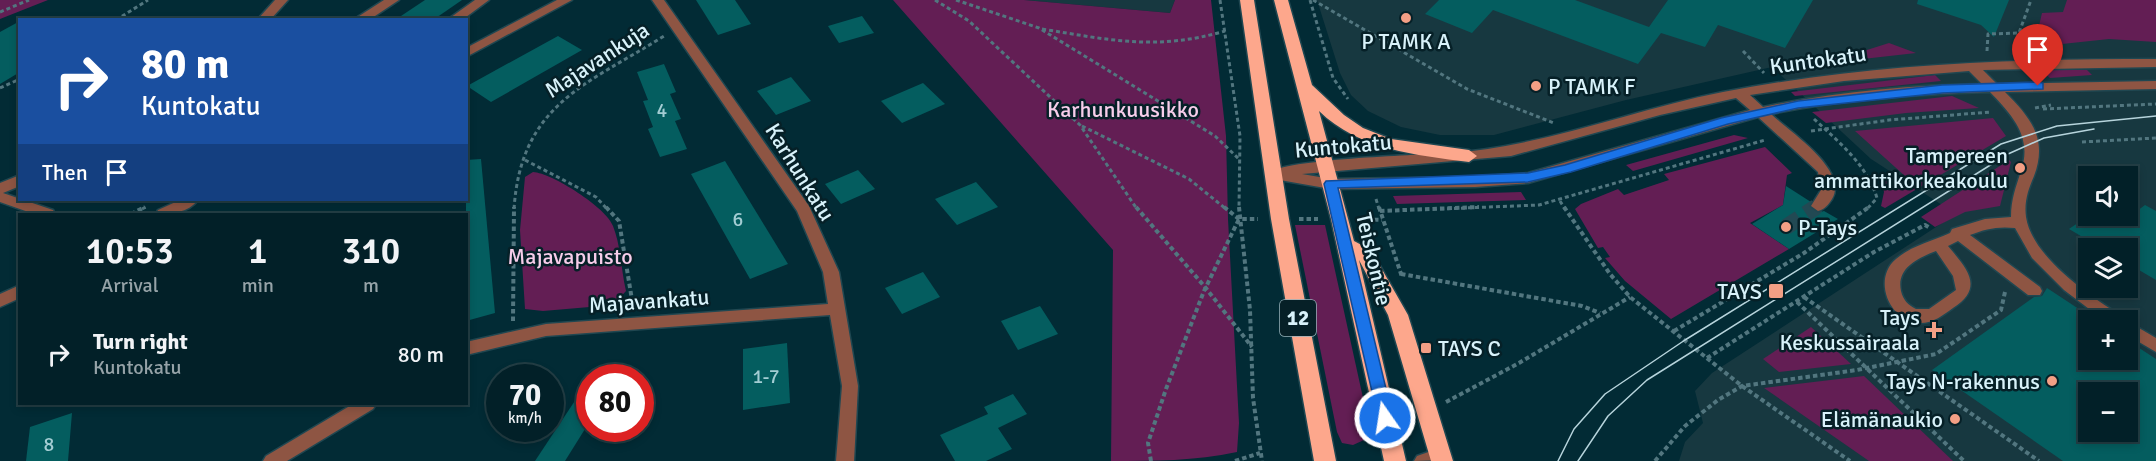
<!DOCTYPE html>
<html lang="en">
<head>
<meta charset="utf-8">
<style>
  :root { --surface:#022028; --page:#102d34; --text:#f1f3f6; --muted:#96a3a8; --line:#233e45 }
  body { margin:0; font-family:Signika,sans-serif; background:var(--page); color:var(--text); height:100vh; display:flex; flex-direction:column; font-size:22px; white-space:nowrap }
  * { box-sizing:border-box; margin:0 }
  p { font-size:20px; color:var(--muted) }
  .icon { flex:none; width:33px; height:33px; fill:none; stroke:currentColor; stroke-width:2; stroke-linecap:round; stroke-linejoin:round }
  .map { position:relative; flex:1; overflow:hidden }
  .side { position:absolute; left:18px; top:213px; width:450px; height:192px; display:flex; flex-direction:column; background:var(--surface); border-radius:0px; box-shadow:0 3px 9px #0003,0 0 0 2px var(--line) }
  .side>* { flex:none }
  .hud { position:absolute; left:18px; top:18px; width:450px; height:183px; border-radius:0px; box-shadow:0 3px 9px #0003,0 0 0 2px var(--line); background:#1a4fa0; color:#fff; overflow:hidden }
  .fabs { position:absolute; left:2078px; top:166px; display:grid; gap:12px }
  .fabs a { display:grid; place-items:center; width:60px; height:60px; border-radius:0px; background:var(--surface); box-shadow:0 3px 9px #0003,0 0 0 2px var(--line); font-size:30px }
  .speed { position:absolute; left:486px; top:364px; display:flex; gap:12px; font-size:30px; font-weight:700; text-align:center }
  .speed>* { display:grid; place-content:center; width:78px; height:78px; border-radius:50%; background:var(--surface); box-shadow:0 3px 9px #0003,0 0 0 2px var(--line); line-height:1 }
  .speed small { font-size:15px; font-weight:400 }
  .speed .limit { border:9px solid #d22; background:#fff; color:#111 }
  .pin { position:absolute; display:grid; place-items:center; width:51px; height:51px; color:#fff; margin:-62px -26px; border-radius:50% 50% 50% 0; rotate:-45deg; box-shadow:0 0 6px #0007 }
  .pin .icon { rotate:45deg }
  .me { position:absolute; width:66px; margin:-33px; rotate:347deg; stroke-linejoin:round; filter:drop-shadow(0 0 4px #0008) }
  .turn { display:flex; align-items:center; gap:21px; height:126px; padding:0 24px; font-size:27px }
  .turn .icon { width:78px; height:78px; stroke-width:2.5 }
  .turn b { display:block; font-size:42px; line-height:51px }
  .then { display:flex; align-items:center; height:57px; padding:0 24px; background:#0003; gap:12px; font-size:22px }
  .eta { display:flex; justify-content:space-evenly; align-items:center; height:102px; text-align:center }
  .eta b { font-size:36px; font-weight:600; line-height:42px }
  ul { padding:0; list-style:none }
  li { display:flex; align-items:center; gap:18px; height:78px; padding:0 24px }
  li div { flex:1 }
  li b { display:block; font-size:22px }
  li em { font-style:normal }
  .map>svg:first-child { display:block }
</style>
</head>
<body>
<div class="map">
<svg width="2156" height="461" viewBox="0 0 2156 461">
  <rect width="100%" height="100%" fill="#022b35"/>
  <!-- built -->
  <g fill="#173840" fill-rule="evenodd">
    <polygon points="1024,0 1175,0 1170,13"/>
    <path d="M1317,0H2156V461H1679L1685,442L1703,423L1695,391L1712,373L1956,214L1871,159L1772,67L1626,100L1494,135H1440L1401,127L1368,111L1351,95L1340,73ZM2088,177H2127V216H2088ZM2088,249H2127V288H2088ZM2088,321H2127V360H2088ZM2088,393H2127V432H2088Z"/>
  </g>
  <!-- green -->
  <g fill="#631e54">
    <polygon points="0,0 48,0 0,19"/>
    <path d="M893,0H1024L1170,13L1175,0H1211L1226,136L1228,219L1239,423L1237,452C1195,461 1154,461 1111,461L1113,250Z"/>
    <polygon points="2067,0 2156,0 2156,42 2109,39 2034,47 2042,13 2063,12"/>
    <path d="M1889,43L1916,53L1783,68L1777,62C1816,66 1852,55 1889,43Z"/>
    <polygon points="2041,70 2087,70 2092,75 2050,78"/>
    <polygon points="1935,75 1941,81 1795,96 1791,92"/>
    <polygon points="1952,96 1979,108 1906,113 1826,123 1812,112"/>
    <polygon points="1993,118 2006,136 1885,208 1881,206 1884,192 1881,181 1905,176 1855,131"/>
    <polygon points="1734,135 1748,138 1633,171 1626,165"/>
    <polygon points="1765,147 1792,173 1787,175 1783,205 1750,223 1789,249 1671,319 1625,281 1605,258 1610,257 1603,247 1598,248 1575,209 1581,204 1618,189 1624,195 1669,180 1664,174"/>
    <polygon points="2009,160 2011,162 2000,206 1965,212 1935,227 1921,217"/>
    <path d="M533,172C552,173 607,208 613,226C621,246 621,270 626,291L613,305L543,311L525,309L520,230L525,177Z"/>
    <polygon points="1521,192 1526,200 1397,204 1393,196"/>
    <polygon points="1295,225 1325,225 1367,416 1368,429 1364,440 1353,445 1342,443 1337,432"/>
    <polygon points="1811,327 1851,364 1779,372 1763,359"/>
    <polygon points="1864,376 1953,461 1869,461 1764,388"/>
  </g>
  <!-- building -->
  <g fill="#045d5f" fill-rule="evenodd">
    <polygon points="425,0 462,0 433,20 395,20"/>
    <polygon points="696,0 735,0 751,24 718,35"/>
    <polygon points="1439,0 1575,0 1649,27 1668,0 1813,0 1785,48 1718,25 1705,47 1661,33 1638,64 1493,10 1472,33 1425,14"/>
    <polygon points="1918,0 2009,0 1994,37 1981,25 1917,4"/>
    <polygon points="862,16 874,33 839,43 828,26"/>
    <polygon points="20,21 20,72 0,84 0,32"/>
    <polygon points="558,36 582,50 491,102 467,86"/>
    <polygon points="664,64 676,92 670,94 681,119 675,121 687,149 660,157 648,129 653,127 643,101 648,100 637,72"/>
    <polygon points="791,77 811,101 776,115 757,91"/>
    <polygon points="923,83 945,104 902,123 881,101"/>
    <polygon points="481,159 495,313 466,321 466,160"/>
    <polygon points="725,161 788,264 750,279 691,174"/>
    <polygon points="858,170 875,189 841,204 825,184"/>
    <polygon points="976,182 998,207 957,225 935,199"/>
    <polygon points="1786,186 1811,202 1809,206 1817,213 1824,211 1838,219 1789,249 1752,224 1783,205"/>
    <polygon points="2145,205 2156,211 2156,280 2127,263 2127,249 2103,249 2069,229 2088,216 2108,216 2121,223"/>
    <polygon points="923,272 940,297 902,314 885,288"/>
    <path d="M2047,288L2088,315V360H2127V340L2156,359V461H2063L1932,370L2034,297L2042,296ZM2088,393H2127V432H2088Z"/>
    <polygon points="1040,306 1058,334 1018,350 1001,321"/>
    <polygon points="787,343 790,403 743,410 743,349"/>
    <polygon points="590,378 590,421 565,461 535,461"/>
    <polygon points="1013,394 1027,414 998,428 1012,449 986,461 955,461 940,435 988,414 984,407"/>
    <polygon points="72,413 68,461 26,461 30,427"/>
  </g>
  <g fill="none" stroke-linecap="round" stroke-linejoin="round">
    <!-- minor-tunnel-far1 -->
    <polyline stroke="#224953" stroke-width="14" stroke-dasharray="14 7" stroke-linecap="butt" points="1814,209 1818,206"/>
    <!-- minor-tunnel -->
    <polyline stroke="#224953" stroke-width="16" stroke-dasharray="16 8" stroke-linecap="butt" points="1786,227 1816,207"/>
    <!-- minor casing -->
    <g stroke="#204751" stroke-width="3">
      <g id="minor">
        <polygon points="275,0 288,0 270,20 257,20"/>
        <polygon points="384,0 399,0 369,20 353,20"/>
        <polygon points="475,0 489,0 462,20 447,20"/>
        <polygon points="557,0 572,0 466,57 466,48"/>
        <polygon points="652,0 664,0 809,206 839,272 858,386 854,461 836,461 842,386 830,315 546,336 466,355 466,342 546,324 828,304 823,272 797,211"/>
        <path d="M2156,59V67L1983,70L1997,84L2156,81V89L2005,92C2031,118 2048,139 2034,176C2028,190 2024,202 2026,217C2032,257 2090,296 2123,317L2125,321H2105L2064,290L2032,258L2015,228C1998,226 1985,229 1970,235L2040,287L2042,291L2040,295H2028L1958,241L1948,246C1967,269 1985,287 1953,308C1943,315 1934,323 1920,323C1889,322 1872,279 1896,259C1911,246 1932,241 1950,233L1952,229L1985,219L2011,217C2011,199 2016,187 2021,171C2033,137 2012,115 1990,92C1919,94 1841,99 1771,114C1790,132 1849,170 1832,199C1828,205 1825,209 1818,211L1811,206L1821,190L1818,172L1758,117L1528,183L1475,187L1331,189L1274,179L1267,174C1278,159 1422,155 1449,153C1543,147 1631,110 1723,92C1867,64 2010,59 2156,59ZM1969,71L1982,84C1910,85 1834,92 1763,107L1750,95L1844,81ZM1736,98L1750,110L1528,173L1475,177L1331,179L1302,174L1511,156L1660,115ZM1936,251L1953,276L1956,290L1929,309H1916C1908,305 1903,300 1901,291C1896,268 1918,258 1936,251Z"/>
        <polygon points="20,175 20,186 3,193 53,210 55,214 34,214 0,202 0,183"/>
        <path d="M180,200H198C188,213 171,214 156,214L158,210Z"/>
        <polygon points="20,285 20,298 0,307 0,294"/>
        <polygon points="2126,321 2127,321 2156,338 2156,352 2127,335"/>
        <polygon points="353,404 376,404 373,409 287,461 263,461 266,456"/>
        <polygon points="1440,448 1446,450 1449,455 1446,460 1414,461 1417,456"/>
      </g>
    </g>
    <!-- highway casing -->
    <g stroke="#204751" stroke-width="3">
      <g id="highway">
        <polygon points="1240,0 1254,0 1289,219 1336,461 1314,461 1271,219"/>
        <path d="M1274,0H1288L1312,85L1344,115L1363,128L1391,139L1469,150L1477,156L1469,162C1416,155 1359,150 1319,111L1354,241L1371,250L1408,315L1453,461H1431L1388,315L1359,260L1406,461H1384L1331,219Z"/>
      </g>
    </g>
    <!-- path-far1 -->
    <g stroke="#52767f" stroke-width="3" stroke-dasharray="4 3" stroke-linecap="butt">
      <polyline points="935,0 969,21 1080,125 1137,209"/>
      <polyline points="956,0 1039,28 1215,136 1240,160"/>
      <polyline points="1220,0 1240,136 1239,209"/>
      <polyline points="1310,0 1333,78 1348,99"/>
      <polyline points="1313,0 1467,89 1554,123"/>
      <polyline points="0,12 29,0"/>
      <polyline points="116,20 148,0"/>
      <path d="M1042,29C1110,40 1157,51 1225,31"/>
      <polyline points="1743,51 1764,73"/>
      <polyline points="1987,51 1988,34 2019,33 2031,0"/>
      <polyline points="0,88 20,79"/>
      <polyline points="2035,108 2051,105"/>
      <polyline points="2043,109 2156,104"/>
      <path d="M1814,119C1839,142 1867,165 1877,198L1867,209"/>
      <polyline points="1082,126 1189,179 1226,209"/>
      <polyline points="1811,131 1889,120 1991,112"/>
      <polyline points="2082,142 2156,138"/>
      <polyline points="525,160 596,197 607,209"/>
      <polyline points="1376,199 1379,209"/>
      <polyline points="1560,201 1565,209"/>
      <polyline points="142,209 146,207"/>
      <path d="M514,209C521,104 586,85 664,36"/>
      <polyline points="1440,209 1539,205 1765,140"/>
    </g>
    <!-- path -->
    <g stroke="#52767f" stroke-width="4" stroke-dasharray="4.5 3" stroke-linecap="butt">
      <polyline points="606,207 619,221 633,306"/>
      <polyline points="1136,207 1205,287 1252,347"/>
      <polyline points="1224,207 1239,219 1258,219"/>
      <polyline points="1239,207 1250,310 1253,398 1262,461"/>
      <polyline points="1379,207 1402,277"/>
      <polyline points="1564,207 1610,274 1630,297 1742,386 1850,461"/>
      <polyline points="1380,211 1479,207"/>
      <polyline points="131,214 145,207"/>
      <polyline points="1299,219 1318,219"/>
      <polyline points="1359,219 1382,220"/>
      <polyline points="1401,274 1582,306 1600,313"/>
      <polyline points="1804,297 2039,461"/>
      <polyline points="1797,302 1964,461"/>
      <polyline points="513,321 514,207"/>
      <polyline points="1674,331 1804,253 1869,207"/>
      <polyline points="1707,358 1874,252 1925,225 1930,228"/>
      <polyline points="1446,402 1519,363 1630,297"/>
      <polyline points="1151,461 1148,443 1166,389 1204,291 1239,219"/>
      <polyline points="1235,461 1260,453"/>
      <polyline points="1655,461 1685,426 1718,400 1742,386 1857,370 1936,354 2001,310 2005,292"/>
    </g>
    <!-- minor -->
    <use href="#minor" fill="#8e5543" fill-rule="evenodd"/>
    <!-- highway -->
    <use href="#highway" fill="#fda78c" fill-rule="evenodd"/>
    <!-- tram -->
    <g stroke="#b7d4dc" stroke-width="1.5">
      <polyline points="1558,461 1574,429 1605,394 1685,340 2001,144 2057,126 2156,116"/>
      <polyline points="1578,461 1608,416 1647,380 2008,154 2044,138 2094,129"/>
    </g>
  </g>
  <!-- route -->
  <polygon fill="#1a73e8" stroke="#114b97" stroke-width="1.5" points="2038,82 2043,83 2043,89 1942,93 1798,108 1728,124 1571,172 1528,182 1338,188 1393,418 1391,422 1379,422 1324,184 1326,181 1528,173 1565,165 1721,118 1798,101 1942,85"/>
  <!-- markers -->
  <g fill="#f39f85" stroke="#062027" stroke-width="2">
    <circle cx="1406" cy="18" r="6"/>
    <circle cx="1536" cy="86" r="6"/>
    <circle cx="2020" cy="168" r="6"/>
    <circle cx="1786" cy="227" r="6"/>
    <rect x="1768" y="283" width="16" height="16" rx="3"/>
    <path d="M1931 321h6v6h6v6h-6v6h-6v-6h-6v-6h6z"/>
    <rect x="1420" y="342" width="12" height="12" rx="3"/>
    <circle cx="2052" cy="381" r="6"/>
    <circle cx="1955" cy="419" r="6"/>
  </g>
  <g text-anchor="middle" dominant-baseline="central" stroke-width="5" stroke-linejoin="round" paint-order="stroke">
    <!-- number labels -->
    <g font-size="20" fill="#a3cdd3">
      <text x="662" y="110">4</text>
      <text x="738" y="219">6</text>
      <text x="766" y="376">1-7</text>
      <text x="49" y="444">8</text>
    </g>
    <!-- shield labels -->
    <rect fill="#062027" stroke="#99b3bb" stroke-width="1.5" x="1280" y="300" width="36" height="36" rx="4.5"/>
    <g font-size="21" font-weight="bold" fill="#d8f2fa">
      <text x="1298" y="318">12</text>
    </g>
    <!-- poi labels -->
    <g font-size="22" fill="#d8f2fa" stroke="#062027" text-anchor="end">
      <text x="1406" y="41" text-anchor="middle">P TAMK A</text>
      <text x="1548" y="86" text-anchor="start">P TAMK F</text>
      <text x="2008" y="155">Tampereen<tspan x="2008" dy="25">ammattikorkeakoulu</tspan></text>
      <text x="1798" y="227" text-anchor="start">P-Tays</text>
      <text x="1762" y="291">TAYS</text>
      <text x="1920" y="317">Tays<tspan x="1920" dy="25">Keskussairaala</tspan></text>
      <text x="1438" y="348" text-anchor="start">TAYS C</text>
      <text x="2040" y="381">Tays N-rakennus</text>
      <text x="1943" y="419">Elämänaukio</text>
    </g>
    <!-- street labels -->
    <g font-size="22" fill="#d8f2fa" stroke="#062027">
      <text transform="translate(597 60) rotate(-33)">Majavankuja</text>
      <text transform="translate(1818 60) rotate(-8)">Kuntokatu</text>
      <text transform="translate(1343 146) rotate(-5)">Kuntokatu</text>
      <text transform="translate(800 172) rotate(58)">Karhunkatu</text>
      <text transform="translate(1374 259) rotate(77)">Teiskontie</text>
      <text transform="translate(649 301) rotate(-4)">Majavankatu</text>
    </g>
    <!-- park labels -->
    <g font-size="22" fill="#f7cdea" stroke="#062027">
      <text x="1123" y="109">Karhunkuusikko</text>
      <text x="570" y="256">Majavapuisto</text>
    </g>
  </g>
</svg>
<div class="fabs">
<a><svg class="icon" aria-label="sound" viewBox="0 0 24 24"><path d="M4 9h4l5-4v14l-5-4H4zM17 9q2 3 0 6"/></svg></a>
<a><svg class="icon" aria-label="layers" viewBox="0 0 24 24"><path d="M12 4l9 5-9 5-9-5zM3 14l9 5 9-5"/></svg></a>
<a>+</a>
<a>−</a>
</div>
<div class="speed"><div>70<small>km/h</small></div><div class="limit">80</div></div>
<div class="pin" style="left:2038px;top:86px;background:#d93025"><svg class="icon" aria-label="arrive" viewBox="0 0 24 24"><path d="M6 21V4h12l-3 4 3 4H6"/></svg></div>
<svg class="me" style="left:1385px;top:418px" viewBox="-20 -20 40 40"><circle r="17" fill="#1a73e8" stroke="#fff" stroke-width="3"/><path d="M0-11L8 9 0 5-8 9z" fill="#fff"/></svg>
<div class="hud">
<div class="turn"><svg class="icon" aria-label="right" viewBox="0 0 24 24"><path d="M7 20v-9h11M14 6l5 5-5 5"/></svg><div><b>80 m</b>Kuntokatu</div></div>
<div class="then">Then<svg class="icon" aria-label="arrive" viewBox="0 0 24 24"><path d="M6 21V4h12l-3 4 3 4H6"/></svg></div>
</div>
<section class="side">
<div class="eta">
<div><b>10:53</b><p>Arrival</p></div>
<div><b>1</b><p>min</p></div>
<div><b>310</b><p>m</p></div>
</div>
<ul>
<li><svg class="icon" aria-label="right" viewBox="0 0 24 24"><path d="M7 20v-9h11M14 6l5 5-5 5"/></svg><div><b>Turn right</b><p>Kuntokatu</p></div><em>80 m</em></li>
</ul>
</section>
</div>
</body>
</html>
